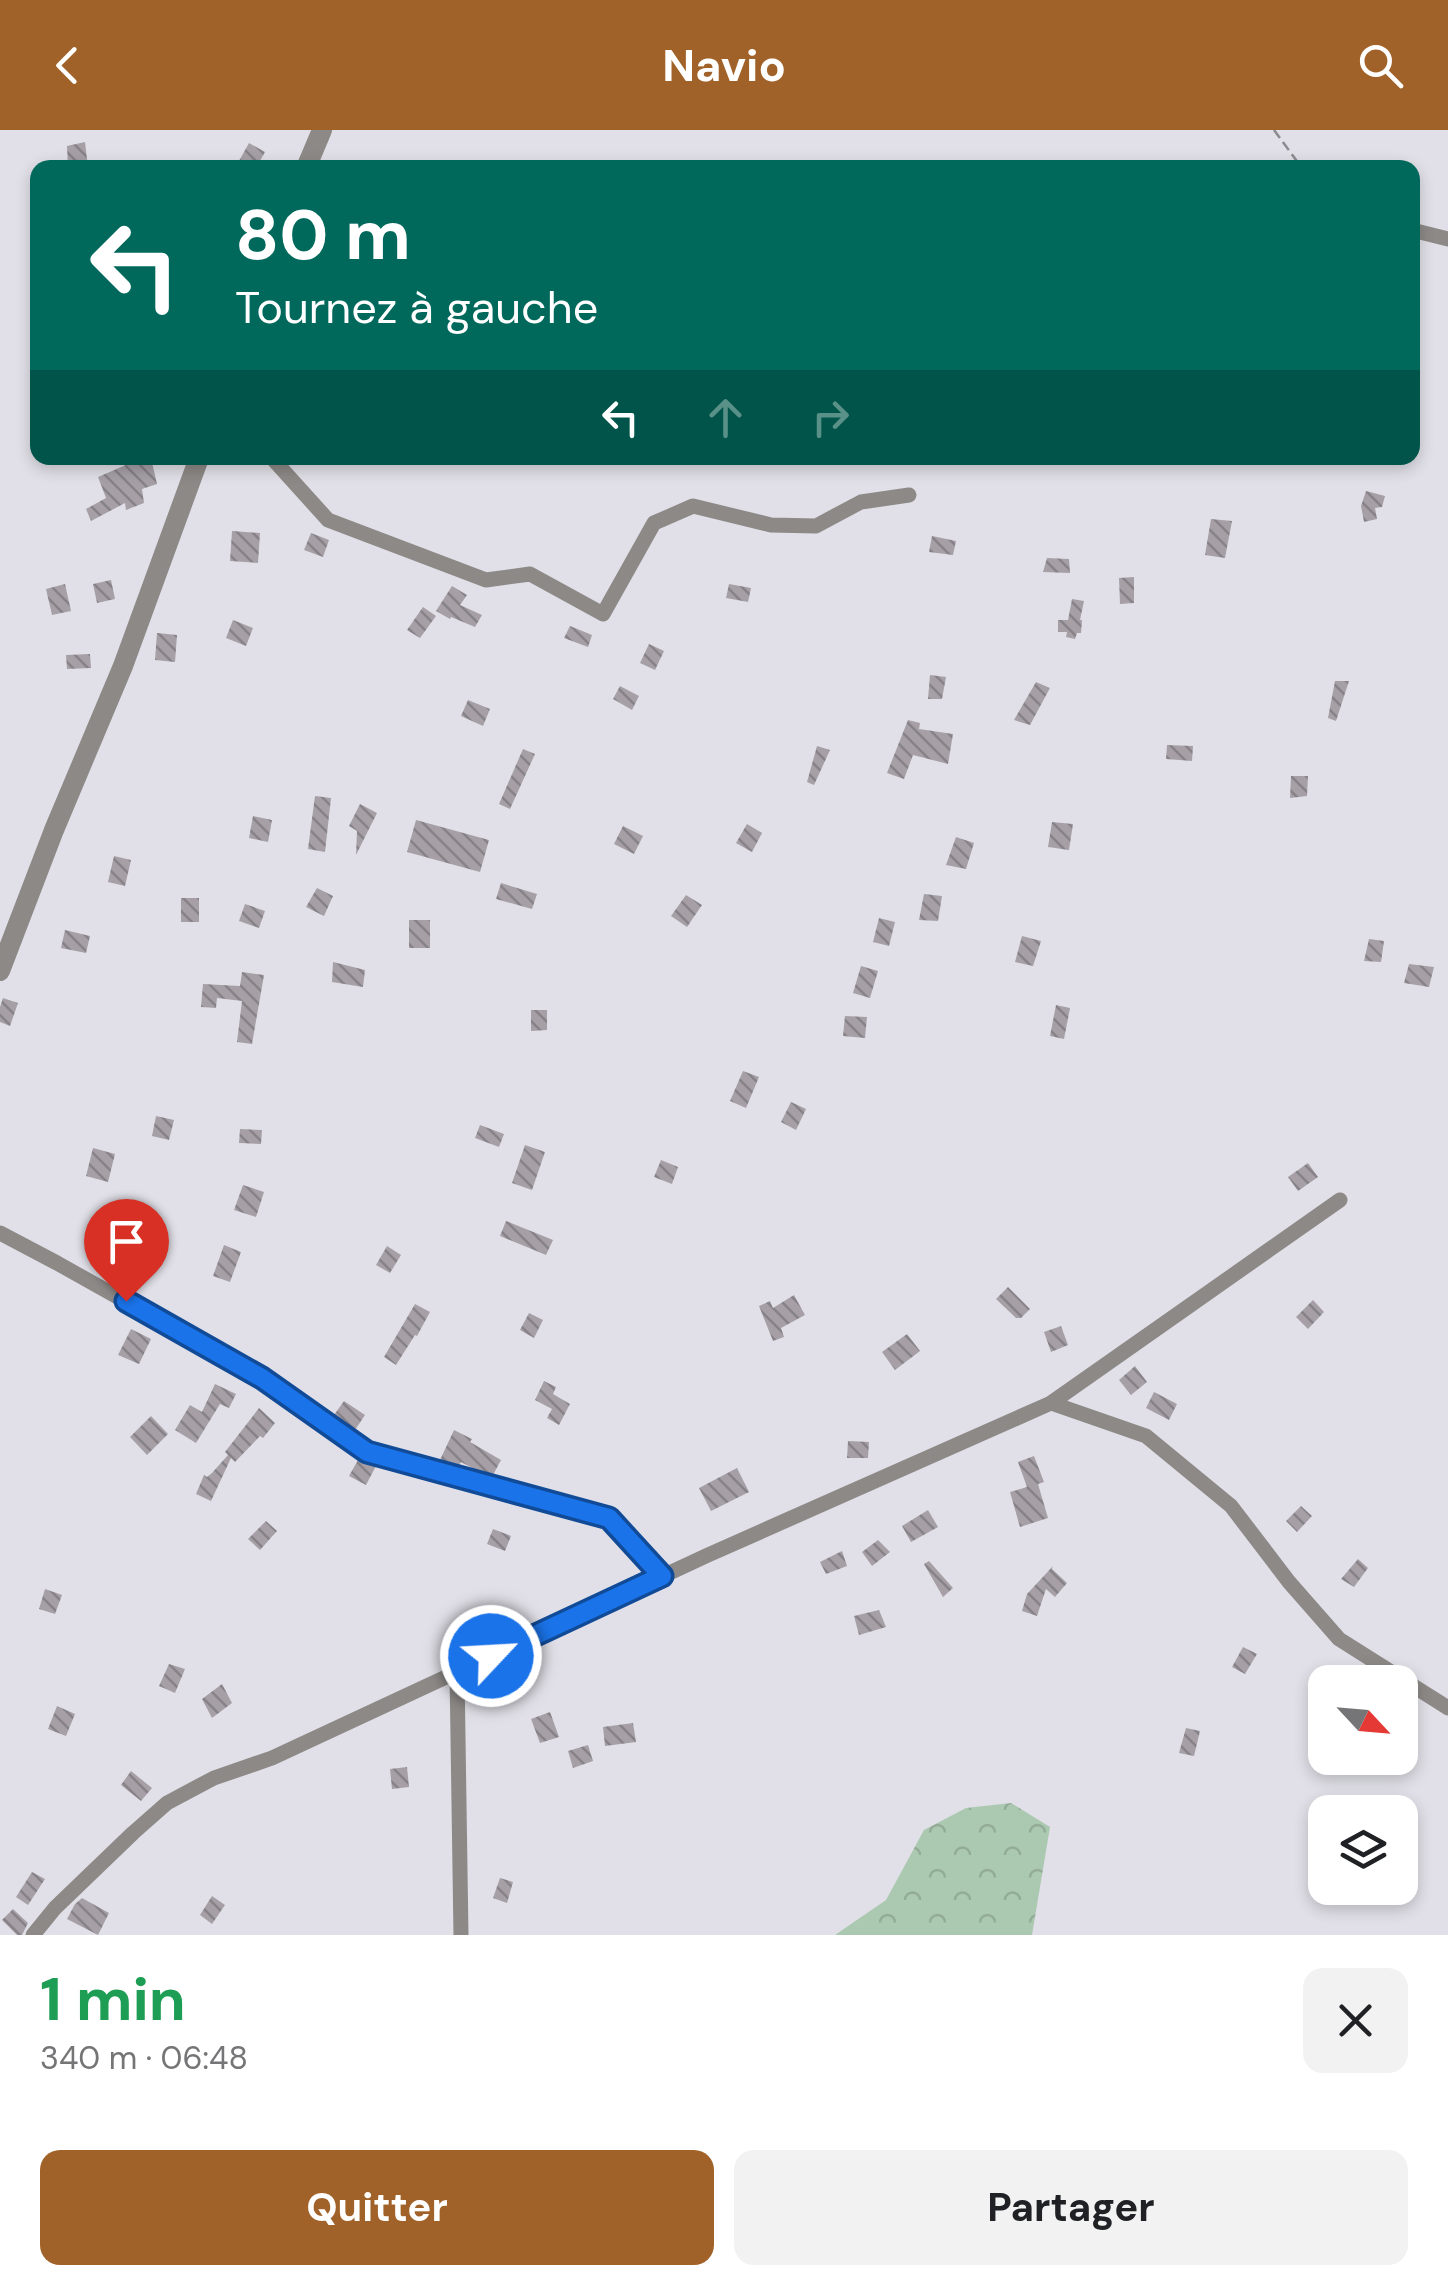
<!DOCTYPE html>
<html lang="fr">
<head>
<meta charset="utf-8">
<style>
  :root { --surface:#fff; --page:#f2f2f2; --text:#202124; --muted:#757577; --accent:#a06228 }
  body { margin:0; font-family:"DM Sans",sans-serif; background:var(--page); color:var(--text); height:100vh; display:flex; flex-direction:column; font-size:38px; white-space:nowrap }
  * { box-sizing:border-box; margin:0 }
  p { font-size:32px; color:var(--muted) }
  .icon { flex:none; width:55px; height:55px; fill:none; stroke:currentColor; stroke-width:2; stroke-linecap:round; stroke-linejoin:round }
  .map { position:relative; height:1805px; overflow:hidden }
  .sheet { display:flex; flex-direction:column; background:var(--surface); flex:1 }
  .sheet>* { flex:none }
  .hud { position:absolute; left:30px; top:30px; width:1390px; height:305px; border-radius:20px; box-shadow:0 5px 15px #0003; background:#00695c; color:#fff; overflow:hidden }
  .needle { width:65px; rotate:116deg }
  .fabs { position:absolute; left:1308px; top:1535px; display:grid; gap:20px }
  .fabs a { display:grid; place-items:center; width:110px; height:110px; border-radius:20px; background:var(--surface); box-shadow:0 5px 15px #0003; font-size:50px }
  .pin { position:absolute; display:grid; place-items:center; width:85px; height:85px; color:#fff; margin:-102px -42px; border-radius:50% 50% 50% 0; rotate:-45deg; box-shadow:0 0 10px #0007 }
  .pin .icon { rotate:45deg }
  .me { position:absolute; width:110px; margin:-55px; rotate:65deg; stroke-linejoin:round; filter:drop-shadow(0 0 8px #0008) }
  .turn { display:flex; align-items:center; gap:35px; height:210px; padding:0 40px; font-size:45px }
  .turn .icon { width:130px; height:130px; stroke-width:2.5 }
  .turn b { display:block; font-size:70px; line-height:85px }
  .lanes { display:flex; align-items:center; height:95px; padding:0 40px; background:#0003; justify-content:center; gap:50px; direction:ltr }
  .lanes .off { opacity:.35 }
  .round { display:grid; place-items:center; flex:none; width:105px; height:105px; border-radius:20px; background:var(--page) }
  .overview { display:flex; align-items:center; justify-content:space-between; height:170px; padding:0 40px }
  h1 { font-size:60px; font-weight:700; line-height:75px; color:#1e9e55 }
  .action { display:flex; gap:20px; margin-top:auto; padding:20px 40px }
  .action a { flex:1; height:115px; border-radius:20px; background:var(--accent); color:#fff; font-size:40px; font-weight:700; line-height:115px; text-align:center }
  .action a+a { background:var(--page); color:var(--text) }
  header { display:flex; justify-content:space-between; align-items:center; height:130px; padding:0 40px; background:var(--accent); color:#fff; font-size:45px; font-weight:700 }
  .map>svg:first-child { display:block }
</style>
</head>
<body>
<header><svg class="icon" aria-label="back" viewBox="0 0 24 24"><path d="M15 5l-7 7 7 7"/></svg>Navio<svg class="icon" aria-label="search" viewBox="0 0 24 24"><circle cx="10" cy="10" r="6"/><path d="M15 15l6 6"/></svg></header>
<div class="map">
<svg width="1448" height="1805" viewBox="0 0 1448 1805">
  <defs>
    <pattern id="forest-crowns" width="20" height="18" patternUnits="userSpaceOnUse" patternTransform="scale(2.5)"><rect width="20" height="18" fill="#abc8b0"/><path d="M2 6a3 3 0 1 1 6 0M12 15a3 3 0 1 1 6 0" fill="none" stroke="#93ac98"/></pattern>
    <pattern id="building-back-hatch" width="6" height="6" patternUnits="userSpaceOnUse" patternTransform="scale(2.5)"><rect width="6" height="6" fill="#a6a0a6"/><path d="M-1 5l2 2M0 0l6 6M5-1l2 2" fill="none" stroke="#878287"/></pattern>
  </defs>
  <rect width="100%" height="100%" fill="#e1e0e8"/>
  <!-- forest -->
  <polygon fill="url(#forest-crowns)" points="1011,1673 1050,1697 1032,1805 835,1805 886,1770 924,1700 966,1678"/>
  <!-- building -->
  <g fill="url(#building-back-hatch)">
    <polygon points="85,12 88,38 68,38 67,16"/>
    <polygon points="249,13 265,22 256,38 235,38"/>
    <polygon points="142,328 151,328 157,354 142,359 144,373 126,380 125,373 91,391 86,379 106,368 98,347"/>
    <polygon points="1366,361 1385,366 1382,377 1375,378 1377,389 1364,392 1361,376"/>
    <polygon points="1211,389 1232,391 1225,428 1205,425"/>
    <polygon points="232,401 260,403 258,433 230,431"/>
    <polygon points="311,403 329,410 323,427 304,420"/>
    <polygon points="932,406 956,411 953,425 929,422"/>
    <polygon points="1047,428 1069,429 1070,443 1043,442"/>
    <polygon points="1134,447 1134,473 1120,474 1119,448"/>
    <polygon points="111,450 115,469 97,473 93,454"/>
    <polygon points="65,454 71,481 52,485 46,459"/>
    <polygon points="729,454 751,458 748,472 726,468"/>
    <polygon points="452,456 467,465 460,475 482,485 475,497 451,487 450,489 436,481"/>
    <polygon points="1072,469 1084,471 1080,490 1082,490 1081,503 1077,503 1075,509 1066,507 1067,502 1058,502 1058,490 1068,490"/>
    <polygon points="423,477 436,486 420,508 407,500"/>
    <polygon points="233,490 253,498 246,516 226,508"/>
    <polygon points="570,496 592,505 588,517 564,508"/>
    <polygon points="157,503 177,505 175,532 155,530"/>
    <polygon points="649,514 664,521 655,540 640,533"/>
    <polygon points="90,524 91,538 67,539 66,525"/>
    <polygon points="930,545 946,547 942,569 928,569"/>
    <polygon points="1335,551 1349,551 1336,591 1328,588"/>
    <polygon points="1036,552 1050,558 1030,595 1014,590"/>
    <polygon points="620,556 639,566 632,580 613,569"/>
    <polygon points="468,570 490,579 483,596 461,586"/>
    <polygon points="908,590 920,593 919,599 953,604 948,634 913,625 904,649 887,643"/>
    <polygon points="1167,615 1193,616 1192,631 1166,629"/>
    <polygon points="817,616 830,620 814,655 807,652"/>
    <polygon points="523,619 535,624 510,679 499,674"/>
    <polygon points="1291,646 1308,646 1307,666 1290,668"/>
    <polygon points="315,666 331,668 325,722 308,719"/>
    <polygon points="360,674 377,683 356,725 357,701 349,696"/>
    <polygon points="253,686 272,690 268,712 249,708"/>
    <polygon points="416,690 489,710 480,742 407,722"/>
    <polygon points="1052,692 1073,694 1069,720 1048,717"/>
    <polygon points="747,694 762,703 752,722 736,713"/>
    <polygon points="623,696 643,706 634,724 614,714"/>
    <polygon points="956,707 974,713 966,739 946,735"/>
    <polygon points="114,726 131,730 125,756 108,752"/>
    <polygon points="501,753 537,764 532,779 496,769"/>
    <polygon points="317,758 333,766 324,786 306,777"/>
    <polygon points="924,764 942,766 938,791 919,790"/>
    <polygon points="686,765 702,775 687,797 671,786"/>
    <rect x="181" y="768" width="18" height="24"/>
    <polygon points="245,774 265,781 259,798 239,791"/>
    <polygon points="879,788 895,792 889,816 873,812"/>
    <rect x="409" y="790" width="21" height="28"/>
    <polygon points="65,800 90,806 86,823 61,818"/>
    <polygon points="1022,806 1041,811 1033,836 1015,832"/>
    <polygon points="1369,809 1384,811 1381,832 1364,831"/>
    <polygon points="333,832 365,840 363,857 332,852"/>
    <polygon points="1409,834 1434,837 1429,857 1404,853"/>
    <polygon points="861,836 878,841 870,868 853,863"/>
    <polygon points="242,842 264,845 252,914 237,912 242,871 217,868 216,878 201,877 203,854 240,856"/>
    <polygon points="3,868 18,873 10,896 0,892 0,877"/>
    <polygon points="1056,875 1070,878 1064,909 1050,906"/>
    <polygon points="531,880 547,880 547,900 531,901"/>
    <polygon points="845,886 867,887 865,908 843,906"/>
    <polygon points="743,941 759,947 746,978 730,971"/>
    <polygon points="791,972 806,979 796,1000 781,992"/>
    <polygon points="156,986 174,990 169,1010 152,1006"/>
    <polygon points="480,995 504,1004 499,1017 475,1008"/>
    <polygon points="240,999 262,1000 261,1014 239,1013"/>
    <polygon points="525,1015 545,1022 532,1060 512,1053"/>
    <polygon points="93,1018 115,1024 108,1052 86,1046"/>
    <polygon points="661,1030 678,1037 672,1054 654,1047"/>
    <polygon points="1308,1033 1318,1047 1298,1061 1288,1047"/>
    <polygon points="243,1055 264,1062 256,1087 234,1080"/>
    <polygon points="506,1091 553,1110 546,1125 500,1106"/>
    <polygon points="224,1115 241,1122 230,1152 213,1146"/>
    <polygon points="387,1116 401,1125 390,1143 376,1135"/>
    <polygon points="1008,1157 1030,1179 1021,1188 1016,1188 996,1169"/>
    <polygon points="794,1165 805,1185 781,1198 784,1207 773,1211 759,1176 770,1171 773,1178"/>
    <polygon points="1313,1170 1324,1182 1308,1199 1296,1187"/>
    <polygon points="415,1174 430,1182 417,1206 415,1205 396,1235 384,1227"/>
    <polygon points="529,1183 543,1190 534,1208 520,1200"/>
    <polygon points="1061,1196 1068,1215 1051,1222 1044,1202"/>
    <polygon points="131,1199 151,1209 139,1234 118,1225"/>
    <polygon points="907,1204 920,1221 895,1240 882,1222"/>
    <polygon points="1135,1236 1147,1252 1131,1265 1119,1250"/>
    <polygon points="544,1251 556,1257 553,1264 570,1274 559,1295 547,1288 552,1279 535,1270"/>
    <polygon points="215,1254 236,1264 229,1278 220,1274 196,1313 175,1300 190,1275 202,1282"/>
    <polygon points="1154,1262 1177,1274 1169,1290 1146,1278"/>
    <polygon points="344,1271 365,1285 355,1300 334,1285"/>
    <polygon points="259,1278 275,1293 263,1308 260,1306 235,1332 231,1328 211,1371 196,1364 204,1345 207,1347 212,1343 228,1325 225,1322"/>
    <polygon points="151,1286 168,1304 147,1325 130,1307"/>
    <polygon points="454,1300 472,1309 470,1312 501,1330 493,1345 476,1340 461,1332 459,1335 440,1330"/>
    <polygon points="848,1311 869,1312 868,1328 847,1328"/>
    <polygon points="1034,1326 1044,1352 1038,1354 1048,1388 1020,1397 1010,1362 1027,1357 1018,1332"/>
    <polygon points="358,1330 376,1336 366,1355 349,1346"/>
    <polygon points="737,1338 749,1362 711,1381 699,1358"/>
    <polygon points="1301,1376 1312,1386 1297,1402 1286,1391"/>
    <polygon points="928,1380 938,1397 911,1412 902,1396"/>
    <polygon points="266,1391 277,1401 260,1420 248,1409"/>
    <polygon points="493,1399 511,1406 505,1421 487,1414"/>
    <polygon points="878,1410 890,1422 872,1436 862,1422"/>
    <polygon points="842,1421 847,1436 826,1444 820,1432"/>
    <polygon points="1358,1429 1368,1438 1354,1457 1341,1449"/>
    <polygon points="929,1431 953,1458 943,1467 924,1434"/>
    <polygon points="1053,1436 1052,1439 1067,1453 1055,1467 1046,1459 1037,1486 1022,1481 1027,1464"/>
    <polygon points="45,1459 62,1465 55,1484 39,1479"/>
    <polygon points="879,1480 886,1497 859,1505 854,1486"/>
    <polygon points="1243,1517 1257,1524 1245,1544 1232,1537"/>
    <polygon points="169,1534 185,1539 175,1563 159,1556"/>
    <polygon points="222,1554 232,1573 212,1588 202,1569"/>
    <polygon points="57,1576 75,1584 66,1606 48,1599"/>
    <polygon points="550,1582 559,1607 540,1613 531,1589"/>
    <polygon points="633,1593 636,1612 605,1616 603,1597"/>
    <polygon points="1186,1598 1200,1601 1194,1626 1179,1623"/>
    <polygon points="588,1615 593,1631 573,1638 568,1621"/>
    <polygon points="407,1637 409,1657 392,1659 390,1639"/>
    <polygon points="131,1641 152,1658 141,1671 121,1655"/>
    <polygon points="32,1742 45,1749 28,1775 16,1767"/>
    <polygon points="500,1748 513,1752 507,1773 493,1768"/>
    <polygon points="212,1766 225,1775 212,1794 200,1785"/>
    <polygon points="82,1768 109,1783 98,1805 67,1789 75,1774"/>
    <polygon points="13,1779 28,1793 22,1805 17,1805 2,1790"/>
  </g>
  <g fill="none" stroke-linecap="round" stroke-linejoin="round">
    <!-- path -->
    <polyline stroke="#8b8a8f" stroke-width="2.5" stroke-dasharray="10 5" stroke-linecap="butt" points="1274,0 1302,38"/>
    <!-- minor -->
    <g stroke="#8d8987" stroke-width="15">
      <polyline points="1412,100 1448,109"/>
      <polyline points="272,328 328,390 486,450 530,444 603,484 654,393 693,376 771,395 816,396 861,372 909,365"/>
      <polyline points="0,1103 57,1133 262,1248 367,1322 609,1388 662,1447"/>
      <polyline points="1051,1273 1146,1306 1231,1376 1289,1452 1339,1509 1448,1578"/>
      <polyline points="457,1542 461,1805"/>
      <polyline points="33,1805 55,1778 133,1703 167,1673 214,1648 272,1628 708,1425 1051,1273 1340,1070"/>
    </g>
    <!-- tertiary -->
    <g stroke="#8d8987" stroke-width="20">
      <polyline points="306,38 322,0"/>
      <polyline points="0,841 54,700 123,536 199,328"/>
    </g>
  </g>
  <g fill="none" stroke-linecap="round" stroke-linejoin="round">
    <!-- route casing -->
    <g stroke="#114b97" stroke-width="25">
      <polyline id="route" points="126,1171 262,1248 367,1322 609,1388 662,1446 491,1526"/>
    </g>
    <!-- route -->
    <use href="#route" stroke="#1a73e8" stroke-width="18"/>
  </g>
</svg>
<div class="fabs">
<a><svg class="needle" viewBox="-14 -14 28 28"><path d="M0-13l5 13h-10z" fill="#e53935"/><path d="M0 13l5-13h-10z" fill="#757577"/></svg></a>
<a><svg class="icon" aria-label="layers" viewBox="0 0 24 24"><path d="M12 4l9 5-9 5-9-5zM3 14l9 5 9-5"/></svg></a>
</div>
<div class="pin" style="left:126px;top:1171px;background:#d93025"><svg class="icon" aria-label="arrive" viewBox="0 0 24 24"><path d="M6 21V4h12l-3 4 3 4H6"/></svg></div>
<svg class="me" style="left:491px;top:1526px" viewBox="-20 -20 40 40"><circle r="17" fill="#1a73e8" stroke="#fff" stroke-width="3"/><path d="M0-11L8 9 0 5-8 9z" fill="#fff"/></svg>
<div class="hud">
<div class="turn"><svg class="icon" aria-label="left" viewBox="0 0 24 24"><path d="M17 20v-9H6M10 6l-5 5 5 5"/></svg><div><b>80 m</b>Tournez à gauche</div></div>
<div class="lanes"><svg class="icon" aria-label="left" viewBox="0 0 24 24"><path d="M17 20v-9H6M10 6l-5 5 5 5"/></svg><svg class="icon off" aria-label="ahead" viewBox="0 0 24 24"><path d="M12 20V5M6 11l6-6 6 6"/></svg><svg class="icon off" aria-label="right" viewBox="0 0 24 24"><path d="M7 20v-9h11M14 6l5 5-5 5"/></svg></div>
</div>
</div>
<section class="sheet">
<div class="overview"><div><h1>1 min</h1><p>340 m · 06:48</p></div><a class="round"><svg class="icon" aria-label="close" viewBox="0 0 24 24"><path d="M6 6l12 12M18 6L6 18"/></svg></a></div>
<div class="action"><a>Quitter</a><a>Partager</a></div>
</section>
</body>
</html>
